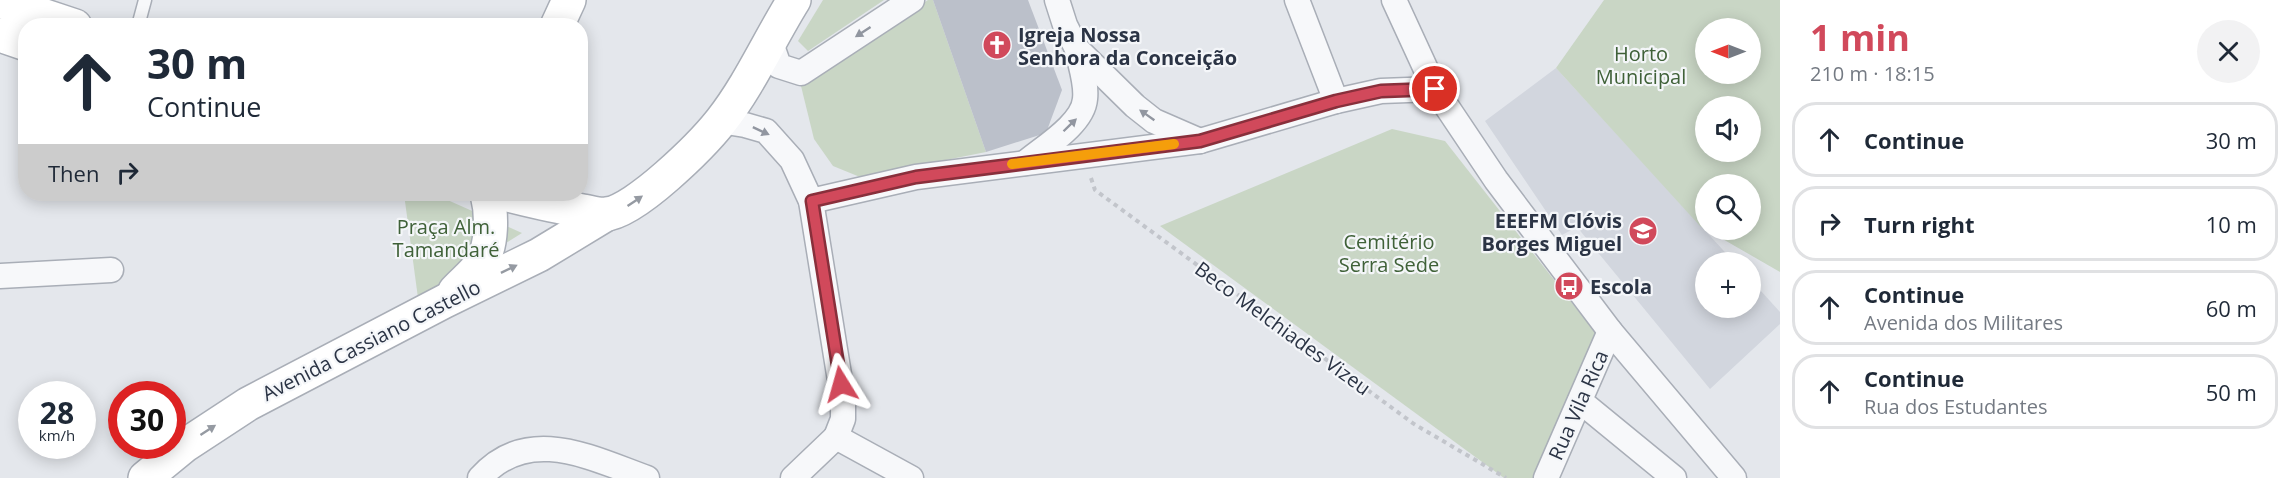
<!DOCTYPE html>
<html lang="en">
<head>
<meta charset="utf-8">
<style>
  :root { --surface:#fff; --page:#f2f2f3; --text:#1f2937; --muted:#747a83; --line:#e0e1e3; --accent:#d1495b }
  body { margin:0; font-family:"Open Sans",sans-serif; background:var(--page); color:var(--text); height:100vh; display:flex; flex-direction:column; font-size:22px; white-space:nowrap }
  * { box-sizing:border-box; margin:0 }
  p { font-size:20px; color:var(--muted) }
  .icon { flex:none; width:33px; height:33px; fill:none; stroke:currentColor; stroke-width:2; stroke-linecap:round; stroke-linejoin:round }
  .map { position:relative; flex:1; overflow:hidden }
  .sheet { display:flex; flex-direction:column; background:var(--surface); width:510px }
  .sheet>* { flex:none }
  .banner { position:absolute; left:18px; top:18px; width:570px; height:183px; border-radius:24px; box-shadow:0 3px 15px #0003; background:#fff; color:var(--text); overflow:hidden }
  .needle { width:39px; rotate:270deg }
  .fabs { position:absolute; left:1695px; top:18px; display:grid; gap:12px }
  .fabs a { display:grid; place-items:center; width:66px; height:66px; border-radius:50%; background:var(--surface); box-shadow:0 3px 15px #0003; font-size:30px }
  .speed { position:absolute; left:18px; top:381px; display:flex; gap:12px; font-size:30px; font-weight:700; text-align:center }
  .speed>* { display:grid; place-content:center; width:78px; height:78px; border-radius:50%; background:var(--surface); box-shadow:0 3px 15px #0003; line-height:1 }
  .speed small { font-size:15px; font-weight:400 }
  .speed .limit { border:9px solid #d22; background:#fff; color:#111 }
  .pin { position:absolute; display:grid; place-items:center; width:51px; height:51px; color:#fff; margin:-26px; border:3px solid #fff; border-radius:50%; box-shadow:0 2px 6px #0007 }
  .me { position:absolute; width:66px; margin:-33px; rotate:352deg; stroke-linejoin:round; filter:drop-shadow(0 0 4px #0008) }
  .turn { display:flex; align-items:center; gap:21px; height:126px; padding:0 30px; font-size:27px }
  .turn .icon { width:78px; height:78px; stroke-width:2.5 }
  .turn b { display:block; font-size:42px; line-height:51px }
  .then { display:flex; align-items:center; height:57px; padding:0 30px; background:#0003; gap:12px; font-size:22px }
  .round { display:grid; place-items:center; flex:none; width:63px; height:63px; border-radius:32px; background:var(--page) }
  .overview { display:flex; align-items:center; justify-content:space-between; height:102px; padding:0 30px }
  h1 { font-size:36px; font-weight:700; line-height:45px; color:var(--accent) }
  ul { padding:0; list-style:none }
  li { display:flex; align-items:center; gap:18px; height:75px; margin:0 12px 9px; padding:0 18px; border:3px solid var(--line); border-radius:24px }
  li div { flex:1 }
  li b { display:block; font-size:22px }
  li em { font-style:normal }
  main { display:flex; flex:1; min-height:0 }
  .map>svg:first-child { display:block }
</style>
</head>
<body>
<main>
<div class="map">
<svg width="1780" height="478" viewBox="0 0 1780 478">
  <rect width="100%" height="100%" fill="#e4e7ec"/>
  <!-- built -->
  <polygon fill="#d2d6de" points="1556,68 1734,262 1706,262 1706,308 1750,308 1751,280 1780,312 1780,324 1710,389 1577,227 1562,235 1485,121"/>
  <!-- green -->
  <g fill="#c9d6c5" fill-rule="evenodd">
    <polygon points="823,0 884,0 808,51 798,41"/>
    <polygon points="928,0 933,0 986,152 860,177 833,166 814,139 801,86"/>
    <path d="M1604,0H1780V272L1707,230H1750V184H1706L1705,229L1700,226L1556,68ZM1706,28H1750V74H1706ZM1706,106H1750V152H1706Z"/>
    <polygon points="1392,129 1445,141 1613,355 1557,478 1504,478 1160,226"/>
    <polygon points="404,194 434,194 522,233 418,298"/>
  </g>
  <!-- building -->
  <polygon fill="#bbc0ca" points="933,0 1028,0 1062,90 1046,133 986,152"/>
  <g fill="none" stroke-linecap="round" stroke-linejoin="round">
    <!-- lane casing -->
    <g stroke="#a9aeb7" stroke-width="15">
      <polyline id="lane" points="138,26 145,0"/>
    </g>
    <!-- street casing -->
    <g stroke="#a9aeb7" stroke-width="27">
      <g id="street">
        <polyline points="1057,0 1065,25 1077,49 1135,106 1154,121 1200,141"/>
        <polyline points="1297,0 1336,101"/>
        <polyline points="1394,0 1435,89"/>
        <polyline points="770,40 779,66 801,73 912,0"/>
        <polyline points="720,121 745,125 766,131 792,160 811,201 843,399 843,419 836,437 911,478"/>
        <path d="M1025,163C1044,147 1083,124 1085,99C1087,83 1080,65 1077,49"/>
        <polyline points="811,201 916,177 1200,141 1336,101 1381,91 1435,89 1496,180 1610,331 1734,478"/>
        <polyline points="0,276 111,270"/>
        <polyline points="1580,401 1674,478"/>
        <path d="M480,478C528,424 591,458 647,478"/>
        <polyline points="793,478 836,437"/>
        <polyline points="1546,478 1610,331"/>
      </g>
    </g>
    <!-- secondary casing -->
    <g stroke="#a9aeb7" stroke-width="36">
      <g id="secondary">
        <polyline points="0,1 75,26"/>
        <polyline points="557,26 569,0"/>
        <polyline points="0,35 26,44"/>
        <path d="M503,194C530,200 556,207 583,211C590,212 599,215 606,214C635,212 702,145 721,121C750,84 769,40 794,0"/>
        <path d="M455,291C463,282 475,273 481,263C493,245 492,213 487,194"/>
        <polyline points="145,478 184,446 248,404 445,301 539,255 605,215"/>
      </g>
    </g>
    <!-- path -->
    <polyline stroke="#c2c5cb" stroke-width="4" stroke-dasharray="4.5 4.5" stroke-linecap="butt" points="1091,178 1095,190 1414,424 1506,478"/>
    <!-- lane -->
    <use href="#lane" stroke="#f7f8fa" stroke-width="12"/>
    <!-- street -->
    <use href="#street" stroke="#f7f8fa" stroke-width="24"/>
    <!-- secondary -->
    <use href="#secondary" stroke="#fff" stroke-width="33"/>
  </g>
  <!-- one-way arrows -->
  <defs><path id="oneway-solid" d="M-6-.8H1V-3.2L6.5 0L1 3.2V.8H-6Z" transform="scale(1.5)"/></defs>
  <g fill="#9196a0">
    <use href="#oneway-solid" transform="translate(863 32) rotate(147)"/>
    <use href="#oneway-solid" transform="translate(1147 115) rotate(-145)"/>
    <use href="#oneway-solid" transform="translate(1070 125) rotate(-44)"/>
    <use href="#oneway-solid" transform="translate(761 131) rotate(25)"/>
  </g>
  <g fill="#959aa2">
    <use href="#oneway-solid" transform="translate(635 201) rotate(-34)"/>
    <use href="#oneway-solid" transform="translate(509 269) rotate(-26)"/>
    <use href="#oneway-solid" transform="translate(208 430) rotate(-33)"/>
  </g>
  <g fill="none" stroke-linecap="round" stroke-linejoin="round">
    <!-- route casing -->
    <g stroke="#882f3b" stroke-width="15">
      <polyline id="route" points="841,384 812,201 916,177 1200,141 1336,101 1381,91 1435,89"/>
    </g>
    <!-- route -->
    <use href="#route" stroke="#d1495b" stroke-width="10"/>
    <!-- slow -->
    <polyline stroke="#f59e0b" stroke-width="10" points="1012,164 1174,144"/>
  </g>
  <!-- icons -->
  <defs>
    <g id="church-disc" transform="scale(1.5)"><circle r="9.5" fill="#d1495b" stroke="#f4f6f9"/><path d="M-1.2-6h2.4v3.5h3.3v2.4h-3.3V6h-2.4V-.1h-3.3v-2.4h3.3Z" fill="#fff"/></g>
    <g id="school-disc" transform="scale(1.5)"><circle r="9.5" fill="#d1495b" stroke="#f4f6f9"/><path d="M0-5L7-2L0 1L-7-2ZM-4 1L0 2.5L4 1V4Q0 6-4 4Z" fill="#fff"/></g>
    <g id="bus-disc" transform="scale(1.5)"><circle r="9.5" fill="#d1495b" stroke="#f4f6f9"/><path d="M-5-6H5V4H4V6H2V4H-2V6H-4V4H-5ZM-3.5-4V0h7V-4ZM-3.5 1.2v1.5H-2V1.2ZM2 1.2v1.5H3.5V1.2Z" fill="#fff"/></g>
  </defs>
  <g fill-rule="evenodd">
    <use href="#church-disc" x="997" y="45"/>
    <use href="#school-disc" x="1643" y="231"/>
    <use href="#bus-disc" x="1569" y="286"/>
  </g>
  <g text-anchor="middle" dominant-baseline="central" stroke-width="4.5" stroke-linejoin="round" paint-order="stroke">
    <!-- poi labels -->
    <g font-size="20" font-weight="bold" fill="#2b3445" stroke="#f4f6f9" text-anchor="start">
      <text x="1018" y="34">Igreja Nossa<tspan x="1018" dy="23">Senhora da Conceição</tspan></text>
      <text x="1622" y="220" text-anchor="end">EEEFM Clóvis<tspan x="1622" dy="23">Borges Miguel</tspan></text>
      <text x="1590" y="286">Escola</text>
    </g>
    <!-- park labels -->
    <g font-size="20" fill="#3f6138" stroke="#f4f6f9">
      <text x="1641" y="53">Horto<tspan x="1641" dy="23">Municipal</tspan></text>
      <text x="446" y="226">Praça Alm.<tspan x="446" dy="23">Tamandaré</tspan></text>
      <text x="1389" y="241">Cemitério<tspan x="1389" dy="23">Serra Sede</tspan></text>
    </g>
    <!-- street labels -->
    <g font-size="20" fill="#2b3445" stroke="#f4f6f9">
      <text transform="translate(1283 328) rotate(36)">Beco Melchiades Vizeu</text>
      <text transform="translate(371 340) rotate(-27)">Avenida Cassiano Castello</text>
      <text transform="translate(1578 405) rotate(-66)">Rua Vila Rica</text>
    </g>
  </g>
</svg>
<div class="fabs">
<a><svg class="needle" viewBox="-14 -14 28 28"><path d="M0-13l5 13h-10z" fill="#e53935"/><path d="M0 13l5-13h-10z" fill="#747a83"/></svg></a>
<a><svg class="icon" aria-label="sound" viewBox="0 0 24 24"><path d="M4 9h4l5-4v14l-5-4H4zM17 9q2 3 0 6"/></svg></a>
<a><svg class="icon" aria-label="search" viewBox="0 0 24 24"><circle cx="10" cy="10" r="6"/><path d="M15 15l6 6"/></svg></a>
<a>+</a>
</div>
<div class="speed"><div>28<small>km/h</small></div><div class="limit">30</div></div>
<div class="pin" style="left:1435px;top:89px;background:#d93025"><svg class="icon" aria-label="arrive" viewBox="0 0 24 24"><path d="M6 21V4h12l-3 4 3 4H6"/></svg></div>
<svg class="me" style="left:841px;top:384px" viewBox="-20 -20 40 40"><path d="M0-17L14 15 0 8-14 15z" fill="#d1495b" stroke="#fff" stroke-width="4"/></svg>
<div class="banner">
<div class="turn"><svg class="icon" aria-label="ahead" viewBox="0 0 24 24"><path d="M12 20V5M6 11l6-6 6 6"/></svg><div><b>30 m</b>Continue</div></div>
<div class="then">Then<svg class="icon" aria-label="right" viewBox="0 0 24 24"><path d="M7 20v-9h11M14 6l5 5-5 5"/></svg></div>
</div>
</div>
<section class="sheet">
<div class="overview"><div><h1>1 min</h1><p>210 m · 18:15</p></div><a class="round"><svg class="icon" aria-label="close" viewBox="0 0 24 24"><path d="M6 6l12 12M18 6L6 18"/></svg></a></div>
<ul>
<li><svg class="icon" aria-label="ahead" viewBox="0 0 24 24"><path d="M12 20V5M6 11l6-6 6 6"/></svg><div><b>Continue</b></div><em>30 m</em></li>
<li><svg class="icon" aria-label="right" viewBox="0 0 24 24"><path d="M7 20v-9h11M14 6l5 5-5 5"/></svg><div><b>Turn right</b></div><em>10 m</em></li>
<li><svg class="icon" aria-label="ahead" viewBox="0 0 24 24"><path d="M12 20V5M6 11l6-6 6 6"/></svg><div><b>Continue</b><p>Avenida dos Militares</p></div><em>60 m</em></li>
<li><svg class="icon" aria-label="ahead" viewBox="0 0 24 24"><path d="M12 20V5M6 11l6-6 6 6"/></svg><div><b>Continue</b><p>Rua dos Estudantes</p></div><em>50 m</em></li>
</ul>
</section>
</main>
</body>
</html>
